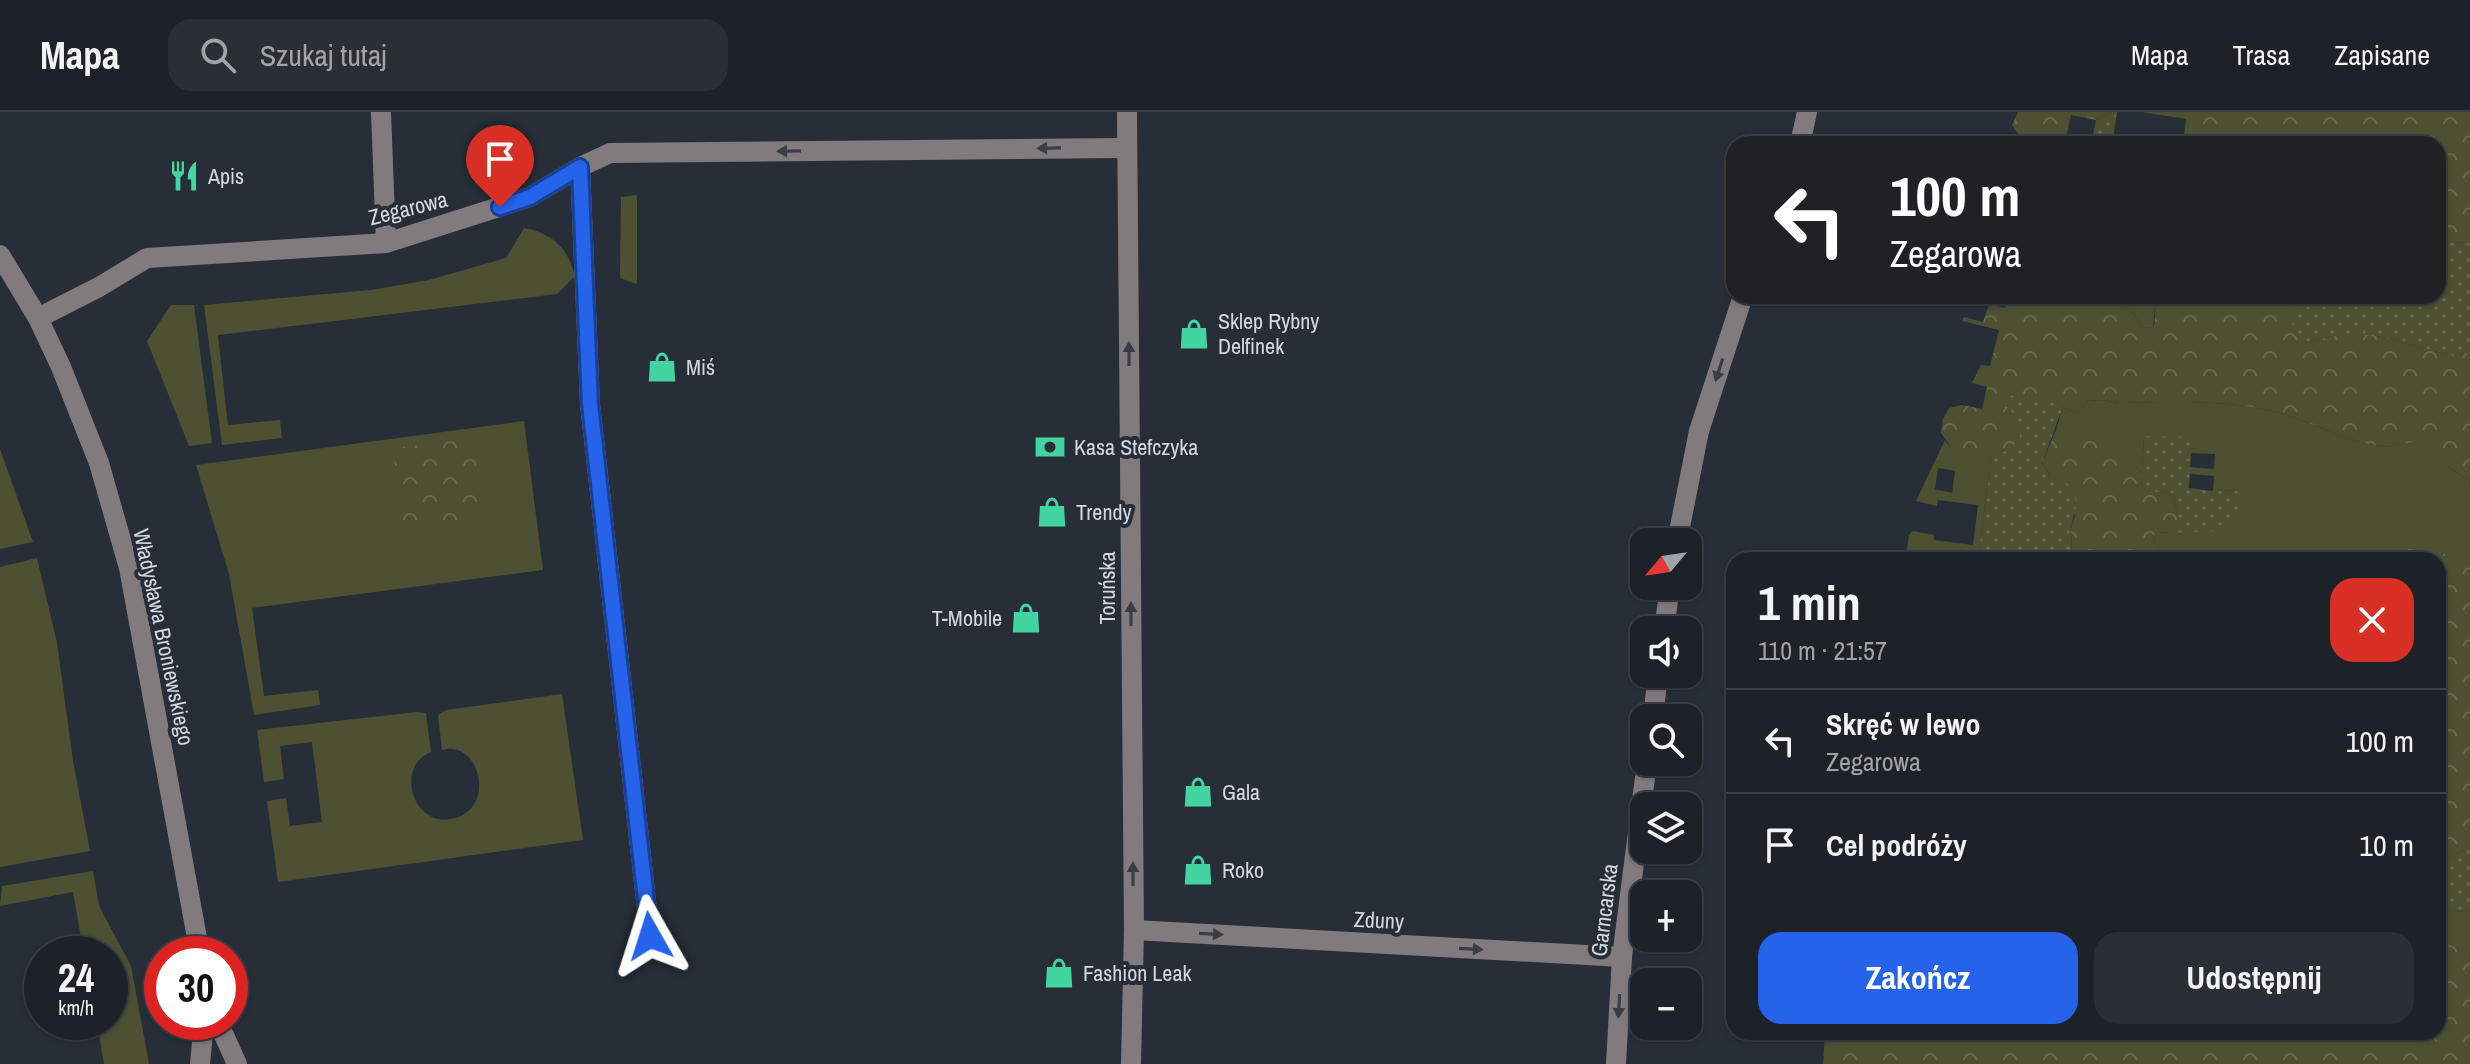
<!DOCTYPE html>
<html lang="pl">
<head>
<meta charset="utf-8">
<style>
  :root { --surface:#1d2229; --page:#2a2f35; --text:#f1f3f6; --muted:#a0a4a8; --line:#3b3f46; --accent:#2563eb }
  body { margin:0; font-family:"Archivo Narrow",sans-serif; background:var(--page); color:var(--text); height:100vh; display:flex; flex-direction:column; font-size:30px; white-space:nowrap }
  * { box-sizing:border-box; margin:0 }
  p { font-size:26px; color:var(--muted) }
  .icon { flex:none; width:44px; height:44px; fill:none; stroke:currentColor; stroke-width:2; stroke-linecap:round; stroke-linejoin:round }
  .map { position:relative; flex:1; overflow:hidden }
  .drawer { position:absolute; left:1726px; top:440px; width:720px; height:488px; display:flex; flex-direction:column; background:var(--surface); border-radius:24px; box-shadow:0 2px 6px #0004,0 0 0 2px var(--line) }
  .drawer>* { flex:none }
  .top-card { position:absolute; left:1726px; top:24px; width:720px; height:168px; border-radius:24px; box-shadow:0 2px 6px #0004,0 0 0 2px var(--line); background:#202124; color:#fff; overflow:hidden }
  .needle { width:52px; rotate:241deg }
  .buttons { position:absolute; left:1630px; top:416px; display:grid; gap:16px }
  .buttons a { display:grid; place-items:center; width:72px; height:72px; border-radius:16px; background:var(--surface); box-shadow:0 2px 6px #0004,0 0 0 2px var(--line); font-size:40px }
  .speed { position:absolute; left:24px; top:824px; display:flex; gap:16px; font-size:40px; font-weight:700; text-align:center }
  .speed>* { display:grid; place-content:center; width:104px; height:104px; border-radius:50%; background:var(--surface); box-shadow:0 2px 6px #0004,0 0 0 2px var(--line); line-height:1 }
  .speed small { font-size:20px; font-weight:400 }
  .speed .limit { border:12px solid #d22; background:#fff; color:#111 }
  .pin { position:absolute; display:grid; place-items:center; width:68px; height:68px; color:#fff; margin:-82px -34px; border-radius:50% 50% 50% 0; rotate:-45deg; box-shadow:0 0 8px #0007 }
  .pin .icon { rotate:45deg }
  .me { position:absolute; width:88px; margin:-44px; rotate:354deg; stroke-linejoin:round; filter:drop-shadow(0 0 6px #0008) }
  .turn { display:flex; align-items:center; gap:28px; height:168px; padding:0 32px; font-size:36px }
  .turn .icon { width:104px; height:104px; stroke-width:2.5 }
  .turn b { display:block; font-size:56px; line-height:68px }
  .round { display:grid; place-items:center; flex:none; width:84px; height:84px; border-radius:24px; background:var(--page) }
  .headline { display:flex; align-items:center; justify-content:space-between; height:136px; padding:0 32px }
  h1 { font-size:48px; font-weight:700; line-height:60px }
  .button { display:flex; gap:16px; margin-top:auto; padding:16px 32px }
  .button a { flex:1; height:92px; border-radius:24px; background:var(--accent); color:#fff; font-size:32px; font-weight:700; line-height:92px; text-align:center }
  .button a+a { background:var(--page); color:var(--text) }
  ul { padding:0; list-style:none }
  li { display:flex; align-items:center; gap:24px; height:104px; padding:0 32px; border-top:2px solid var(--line) }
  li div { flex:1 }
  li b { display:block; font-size:30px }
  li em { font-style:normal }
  header { display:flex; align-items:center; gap:48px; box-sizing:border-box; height:112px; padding:0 40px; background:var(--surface); border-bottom:2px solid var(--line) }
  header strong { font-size:38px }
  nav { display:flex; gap:44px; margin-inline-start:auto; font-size:28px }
  .search { width:560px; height:72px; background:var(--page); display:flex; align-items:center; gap:20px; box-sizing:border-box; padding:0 28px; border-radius:24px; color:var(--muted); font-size:30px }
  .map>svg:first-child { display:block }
</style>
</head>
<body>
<header>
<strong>Mapa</strong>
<div class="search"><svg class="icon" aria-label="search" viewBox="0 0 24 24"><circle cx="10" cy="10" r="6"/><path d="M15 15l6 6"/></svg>Szukaj tutaj</div>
<nav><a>Mapa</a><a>Trasa</a><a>Zapisane</a></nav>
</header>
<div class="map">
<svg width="2470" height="952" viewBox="0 0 2470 952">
  <defs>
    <pattern id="forest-crowns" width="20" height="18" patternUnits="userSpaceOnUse" patternTransform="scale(2)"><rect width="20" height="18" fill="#4d5132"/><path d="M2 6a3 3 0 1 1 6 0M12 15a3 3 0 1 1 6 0" fill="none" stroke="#66694f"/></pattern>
    <pattern id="garden-dots" width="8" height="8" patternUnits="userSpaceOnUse" patternTransform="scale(2)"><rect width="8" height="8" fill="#4d5132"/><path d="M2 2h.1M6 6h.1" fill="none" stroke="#66694f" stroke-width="1.8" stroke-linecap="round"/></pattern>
  </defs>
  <rect width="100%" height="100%" fill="#272e37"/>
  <!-- grass -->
  <g fill="#4d5132" fill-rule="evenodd">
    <polygon points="637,83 637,172 620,166 621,85"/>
    <path d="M524,116C552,121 568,136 575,164L557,182L218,223L228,313L280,308L282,326L222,333L204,193L371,178L429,168L506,146Z"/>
    <polygon points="2114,184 2156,184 2153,216 2143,215 2133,201"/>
    <polygon points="171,193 194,193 212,331 189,334 147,229"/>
    <path d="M2102,288L2119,291C2171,290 2229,287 2280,301C2314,311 2345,329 2380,334C2394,336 2409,328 2423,329L2450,356L2470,370V453C2427,435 2420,431 2375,448H2162L2163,443L2154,428L2155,420L2169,421L2242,378L2213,379L2214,364L2189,362L2190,355L2214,357L2215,342L2190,341L2191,325H2144L2142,362C2126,336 2085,322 2056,318L2063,295L2077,301L2088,289Z"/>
    <polygon points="524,309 543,458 252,496 264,584 318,578 320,593 254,603 229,462 196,353"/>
    <path d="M1945,328C1954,344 1975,345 1991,344L1978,448H1914L1906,445L1909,423L1913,419L1934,423V428L1973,433L1978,393L1938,388L1937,394L1916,389ZM1938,356L1955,359L1952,381L1935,377Z"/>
    <polygon points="0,337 33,430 0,437"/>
    <polygon points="37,446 57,531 73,649 90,739 0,755 0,455"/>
    <path d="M562,582L583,728L278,770L267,689L286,686L290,714L322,710L312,630L280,634L284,667L264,670L257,618L417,600L426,601L431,640C395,654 412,714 451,707C498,698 480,627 442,638L438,603L446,598Z"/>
    <polygon points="93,759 99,794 131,854 149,952 104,952 97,910 110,910 110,842 84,842 73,780 0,794 2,774"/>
    <polygon points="2438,798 2470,800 2470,844 2438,825"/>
  </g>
  <!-- forest -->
  <g fill="url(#forest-crowns)">
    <path d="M2018,0H2111L2096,8L2071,3L2065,32C2039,32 2027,38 2012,13Z"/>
    <polygon points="2142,0 2470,0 2470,131 2438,130 2438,32 2183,32 2186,7"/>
    <path d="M2008,184H2114L2133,201L2143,215L2153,216C2157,206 2153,195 2156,184H2303L2294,194L2305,231L2338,223H2373L2453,244L2470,240V370L2450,356L2423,330C2408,328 2394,336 2380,334C2345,329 2314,311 2280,301C2229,287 2171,290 2119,291L2102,288L2088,289L2077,301L2063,295L2011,283C2015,295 2020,308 2020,320C2018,349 1977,347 1956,342L1941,321L1943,307L1949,296L1962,293L1982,297L1987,275L1972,271L1981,253L1990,254L1999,218L1962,209L1964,205L1983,210L1989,192L2005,196Z"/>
    <polygon points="2056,318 2106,323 2118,331 2142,362 2141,377 2173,383 2179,407 2169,421 2155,420 2154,428 2163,443 2162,448 2085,448 2072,442 2071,416 2075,403 2042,351"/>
    <polygon points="473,327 483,411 403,421 393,336"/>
    <polygon points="2431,436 2470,453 2470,735 2438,753 2438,448 2375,448 2405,437"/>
    <polygon points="2438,825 2470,844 2470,952 1823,952 1825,920 2438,920"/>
  </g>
  <!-- garden -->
  <g fill="url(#garden-dots)">
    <polygon points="2111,0 2117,0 2112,32 2091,32 2096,8"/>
    <polygon points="2438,130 2470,131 2470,240 2453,244 2373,223 2338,223 2305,231 2292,216 2294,194 2303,184 2438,184"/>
    <path d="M2011,283L2046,288L2063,295L2042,351L2050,364L2067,370L2077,390L2071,416L2072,442L2085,448H1978L1991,344C2024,336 2029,317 2005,293Z"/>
    <polygon points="2144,324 2192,325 2189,376 2213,379 2242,378 2237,403 2210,420 2169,421 2179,407 2173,383 2141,377"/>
    <polygon points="2470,735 2470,800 2438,798 2438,753"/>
  </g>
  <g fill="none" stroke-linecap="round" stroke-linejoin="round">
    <!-- minor -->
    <g stroke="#827b7d" stroke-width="20">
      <polyline points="381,0 386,131"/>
      <polyline points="1127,0 1134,818 1131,952"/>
      <polyline points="1800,32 1807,0"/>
      <polyline points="580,55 590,292 650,824"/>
      <polyline points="0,143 38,206 61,255 99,351 129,456 200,842"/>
      <polyline points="38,206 99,175 147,146 386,131 530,85 580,55 610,41 1127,36"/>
      <polyline points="1677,430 1699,319 1743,184"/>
      <polyline points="1664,518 1670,474"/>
      <polyline points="1653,606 1658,562"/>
      <polyline points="1134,818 1622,845"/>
      <polyline points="218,910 237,952"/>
      <polyline points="200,952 204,910"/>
      <polyline points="1616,952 1622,845 1647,650"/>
    </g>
  </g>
  <!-- one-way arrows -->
  <defs><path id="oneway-solid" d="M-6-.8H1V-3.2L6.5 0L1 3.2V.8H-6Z" transform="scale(2)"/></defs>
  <g fill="#393d45">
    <use href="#oneway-solid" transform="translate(1049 36) rotate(179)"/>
    <use href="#oneway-solid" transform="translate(789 39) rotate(179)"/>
    <use href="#oneway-solid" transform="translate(1129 242) rotate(-90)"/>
    <use href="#oneway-solid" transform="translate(1719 258) rotate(108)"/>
    <use href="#oneway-solid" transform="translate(1131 502) rotate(-90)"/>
    <use href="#oneway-solid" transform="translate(1133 762) rotate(-90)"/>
    <use href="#oneway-solid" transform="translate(1211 822) rotate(3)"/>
    <use href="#oneway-solid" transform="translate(1471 837) rotate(3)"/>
    <use href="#oneway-solid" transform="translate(1619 894) rotate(93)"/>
  </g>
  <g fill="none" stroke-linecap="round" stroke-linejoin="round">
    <!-- route casing -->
    <g stroke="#184099" stroke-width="20">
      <polyline id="route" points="500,95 530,85 580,55 590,292 650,824"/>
    </g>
    <!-- route -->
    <use href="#route" stroke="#2563eb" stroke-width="14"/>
  </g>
  <!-- icons -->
  <defs>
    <g id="restaurant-bare" transform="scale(2.4)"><path d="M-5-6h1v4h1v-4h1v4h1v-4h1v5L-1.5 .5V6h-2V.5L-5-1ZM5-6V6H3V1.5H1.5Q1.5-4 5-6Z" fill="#42d4a1" stroke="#272e37" stroke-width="2.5" paint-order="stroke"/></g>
    <g id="shop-bare" transform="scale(2.4)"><path d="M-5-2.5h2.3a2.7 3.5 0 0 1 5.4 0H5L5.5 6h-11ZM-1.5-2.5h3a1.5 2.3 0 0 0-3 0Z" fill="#42d4a1" stroke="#272e37" stroke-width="2.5" paint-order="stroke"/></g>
    <g id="bank-bare" transform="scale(2.4)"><path d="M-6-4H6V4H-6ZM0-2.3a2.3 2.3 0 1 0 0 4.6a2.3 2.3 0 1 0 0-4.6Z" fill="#42d4a1" stroke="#272e37" stroke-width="2.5" paint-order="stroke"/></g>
  </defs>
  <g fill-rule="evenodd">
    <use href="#restaurant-bare" x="184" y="64"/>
    <use href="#shop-bare" x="1194" y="222"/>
    <use href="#shop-bare" x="662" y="255"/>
    <use href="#bank-bare" x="1050" y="335"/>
    <use href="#shop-bare" x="1052" y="400"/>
    <use href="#shop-bare" x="1026" y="506"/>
    <use href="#shop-bare" x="1198" y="680"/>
    <use href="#shop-bare" x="1198" y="758"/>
    <use href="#shop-bare" x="1059" y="861"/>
  </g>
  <g text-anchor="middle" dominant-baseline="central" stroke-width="8" stroke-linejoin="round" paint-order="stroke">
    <!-- poi labels -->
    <g font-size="22" fill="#d4d8de" stroke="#272e37" text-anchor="start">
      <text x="208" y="64">Apis</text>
      <text x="1218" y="209">Sklep Rybny<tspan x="1218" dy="25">Delfinek</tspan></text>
      <text x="686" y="255">Miś</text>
      <text x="1074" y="335">Kasa Stefczyka</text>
      <text x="1076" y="400">Trendy</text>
      <text x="1002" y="506" text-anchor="end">T-Mobile</text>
      <text x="1222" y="680">Gala</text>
      <text x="1222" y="758">Roko</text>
      <text x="1083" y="861">Fashion Leak</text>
    </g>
    <!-- street labels -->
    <g font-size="22" fill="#d4d8de" stroke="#272e37">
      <text transform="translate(408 96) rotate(-14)">Zegarowa</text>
      <text transform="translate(1107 476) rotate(-90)">Toruńska</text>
      <text transform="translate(164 525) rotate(78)">Władysława Broniewskiego</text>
      <text transform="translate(1604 798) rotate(-83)">Garncarska</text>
      <text transform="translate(1379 808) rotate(3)">Zduny</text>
    </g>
  </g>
</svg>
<div class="buttons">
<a><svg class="needle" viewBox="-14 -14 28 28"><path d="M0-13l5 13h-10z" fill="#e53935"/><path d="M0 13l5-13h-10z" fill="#a0a4a8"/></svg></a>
<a><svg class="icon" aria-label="sound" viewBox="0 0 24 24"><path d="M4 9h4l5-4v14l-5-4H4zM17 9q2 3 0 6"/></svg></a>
<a><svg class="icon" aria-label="search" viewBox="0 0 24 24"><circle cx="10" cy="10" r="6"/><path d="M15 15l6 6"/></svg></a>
<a><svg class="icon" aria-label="layers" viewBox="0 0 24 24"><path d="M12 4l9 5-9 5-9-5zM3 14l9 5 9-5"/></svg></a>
<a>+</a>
<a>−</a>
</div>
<div class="speed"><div>24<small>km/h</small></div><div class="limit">30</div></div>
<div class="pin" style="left:500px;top:95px;background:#d93025"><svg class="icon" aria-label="arrive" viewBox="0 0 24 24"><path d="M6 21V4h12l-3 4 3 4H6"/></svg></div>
<svg class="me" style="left:650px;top:824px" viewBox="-20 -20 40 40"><path d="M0-17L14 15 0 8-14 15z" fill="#2563eb" stroke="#fff" stroke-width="4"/></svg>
<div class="top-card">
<div class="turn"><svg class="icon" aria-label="left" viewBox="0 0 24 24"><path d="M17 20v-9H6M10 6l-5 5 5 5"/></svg><div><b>100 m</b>Zegarowa</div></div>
</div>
<section class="drawer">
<div class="headline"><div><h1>1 min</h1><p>110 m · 21:57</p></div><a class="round" style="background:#d93025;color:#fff"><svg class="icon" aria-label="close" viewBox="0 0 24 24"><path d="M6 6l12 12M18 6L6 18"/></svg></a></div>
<ul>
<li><svg class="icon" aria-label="left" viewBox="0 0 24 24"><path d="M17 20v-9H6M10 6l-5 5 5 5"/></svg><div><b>Skręć w lewo</b><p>Zegarowa</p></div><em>100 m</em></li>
<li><svg class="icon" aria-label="arrive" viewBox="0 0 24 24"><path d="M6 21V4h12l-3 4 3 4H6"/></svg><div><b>Cel podróży</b></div><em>10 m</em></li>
</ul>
<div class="button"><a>Zakończ</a><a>Udostępnij</a></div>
</section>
</div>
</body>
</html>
